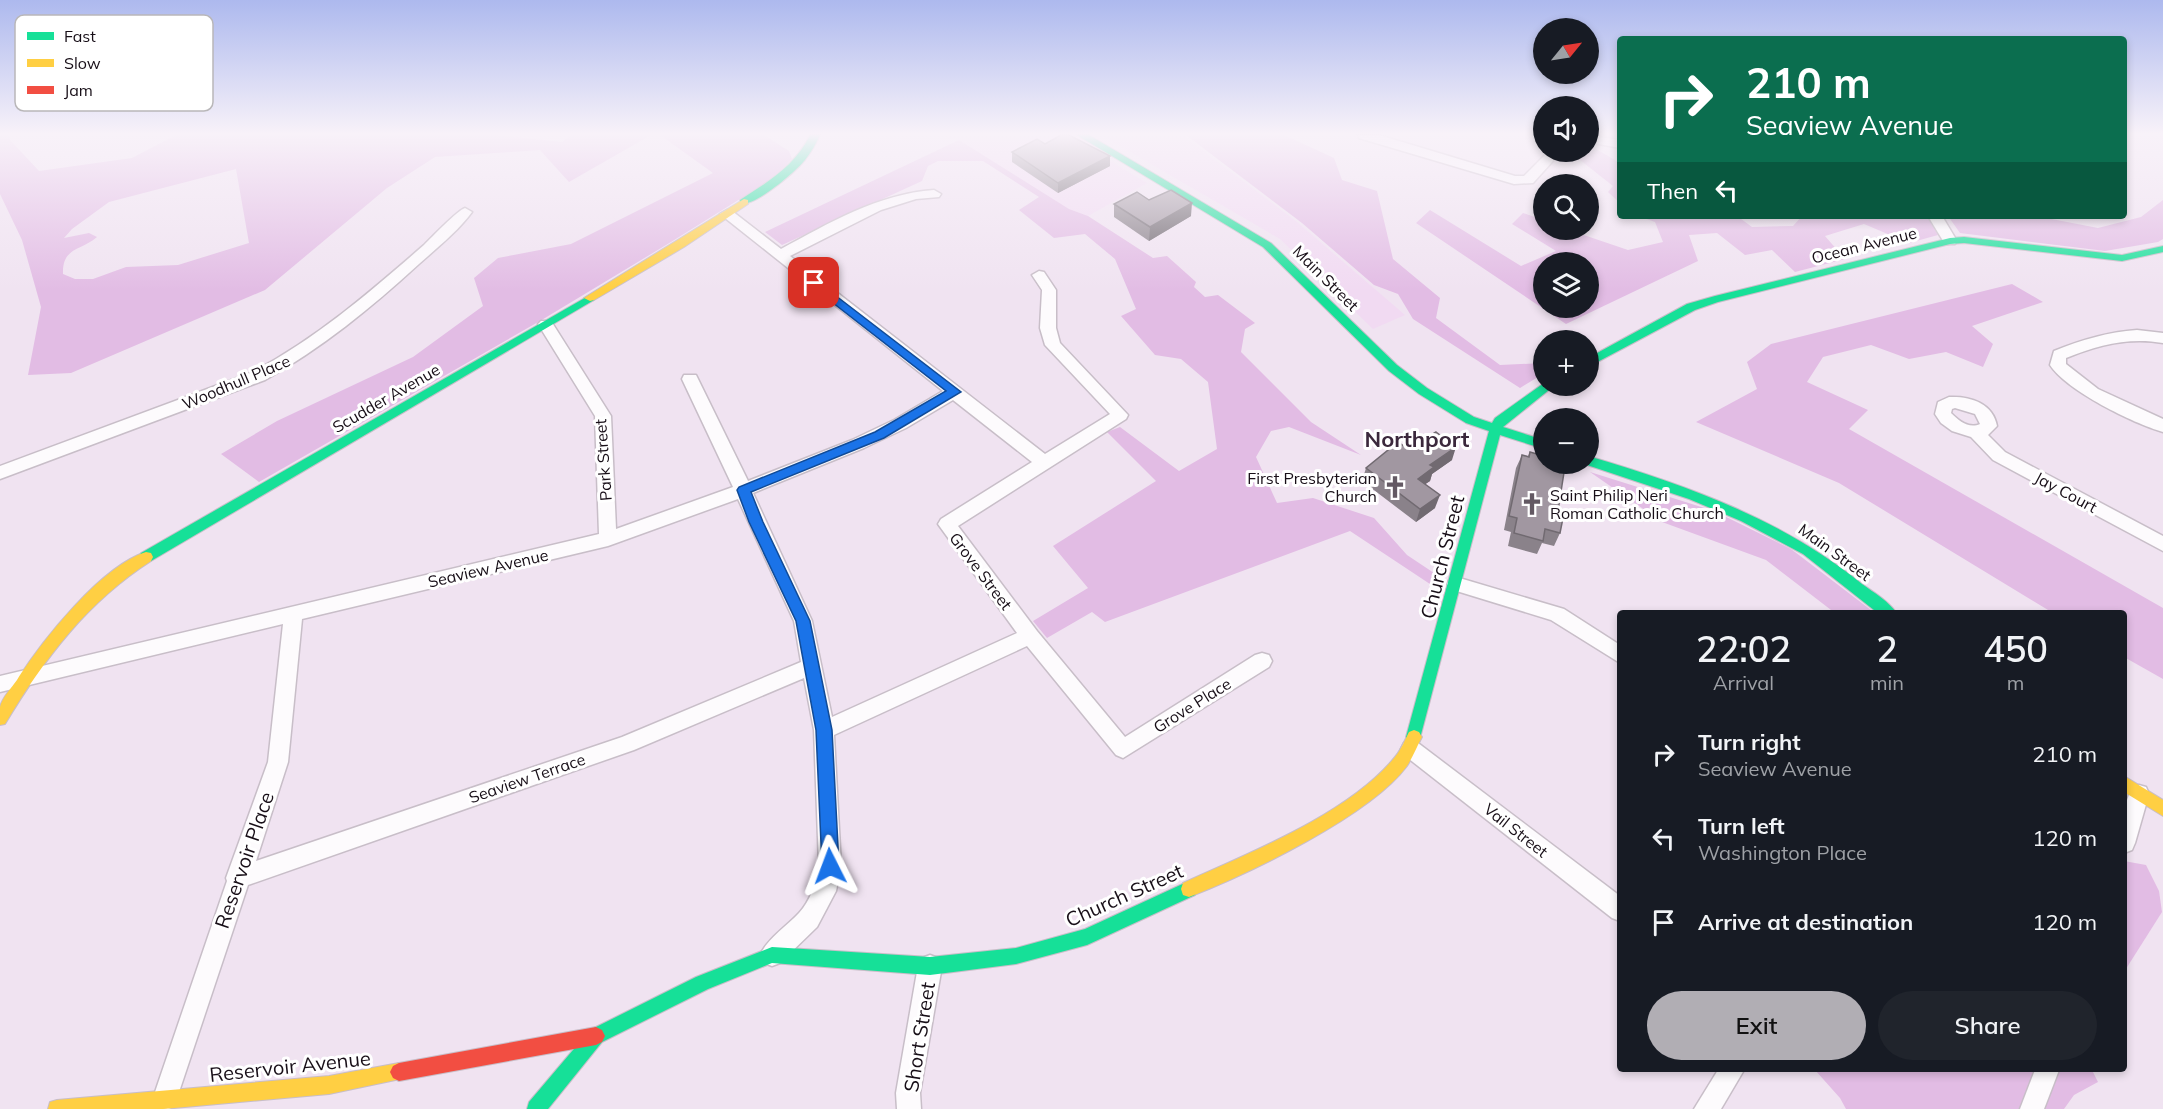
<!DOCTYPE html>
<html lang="en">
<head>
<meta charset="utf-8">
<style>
  :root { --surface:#171b24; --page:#20242c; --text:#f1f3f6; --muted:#9ea1a6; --accent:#b1aeb4 }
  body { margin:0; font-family:Mulish,sans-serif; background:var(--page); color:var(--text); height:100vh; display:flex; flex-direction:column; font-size:22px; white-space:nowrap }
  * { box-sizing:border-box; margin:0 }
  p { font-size:20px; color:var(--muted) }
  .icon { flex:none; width:33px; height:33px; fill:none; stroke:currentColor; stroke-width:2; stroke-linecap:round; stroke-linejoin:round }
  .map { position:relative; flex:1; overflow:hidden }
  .side { position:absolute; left:1617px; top:610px; width:510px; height:462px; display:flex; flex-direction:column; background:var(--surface); border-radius:6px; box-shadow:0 3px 9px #0003 }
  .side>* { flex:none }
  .hud { position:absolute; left:1617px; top:36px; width:510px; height:183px; border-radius:6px; box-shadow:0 3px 9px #0003; background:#0b6e4f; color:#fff; overflow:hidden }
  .needle { width:39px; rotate:60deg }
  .buttons { position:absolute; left:1533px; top:18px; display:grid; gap:12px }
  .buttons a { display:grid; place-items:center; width:66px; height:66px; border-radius:50%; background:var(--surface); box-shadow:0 3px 9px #0003; font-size:30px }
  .pin { position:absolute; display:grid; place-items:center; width:51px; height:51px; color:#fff; margin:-26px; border-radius:12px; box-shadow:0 3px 9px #0006 }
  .me { position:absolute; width:66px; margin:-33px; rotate:357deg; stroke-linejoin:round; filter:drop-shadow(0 0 4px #0008) }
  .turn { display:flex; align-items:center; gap:21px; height:126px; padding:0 30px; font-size:27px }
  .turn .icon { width:78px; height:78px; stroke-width:2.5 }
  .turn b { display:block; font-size:42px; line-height:51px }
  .then { display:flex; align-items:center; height:57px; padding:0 30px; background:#0003; gap:12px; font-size:22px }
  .eta { display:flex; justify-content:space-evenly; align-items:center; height:102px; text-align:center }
  .eta b { font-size:36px; font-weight:600; line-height:42px }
  .button { display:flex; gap:12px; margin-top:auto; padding:12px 30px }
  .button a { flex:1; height:69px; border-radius:36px; background:var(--accent); color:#111; font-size:24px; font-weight:600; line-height:69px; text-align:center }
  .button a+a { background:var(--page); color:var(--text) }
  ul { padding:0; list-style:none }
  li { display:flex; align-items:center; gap:18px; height:84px; padding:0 30px }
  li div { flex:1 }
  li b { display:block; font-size:22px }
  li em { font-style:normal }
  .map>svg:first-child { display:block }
</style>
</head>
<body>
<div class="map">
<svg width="2163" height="1109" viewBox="0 0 2163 1109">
  <rect width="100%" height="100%" fill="#f0e3f1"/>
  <!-- built -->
  <g fill="#f1daf2">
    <polygon points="933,135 1067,135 1147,183 1088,216 1069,209 959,140"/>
    <polygon points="1101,135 1182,135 1297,222 1405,315 1373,329 1280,239"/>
  </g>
  <!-- green -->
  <g fill="#e2bce4" fill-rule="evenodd">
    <path d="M0,135H9L10,140L39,171L132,158L176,135H495L562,142L571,135H651L569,182L540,150L435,157L387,188L265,290L71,373L28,375L41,307L22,240L0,194ZM236,169L249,243L178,265L126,267L93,279H75L63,274C62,247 81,251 97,237L89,233L64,238L72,229L109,202Z"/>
    <polygon points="660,135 764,135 789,151 792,159 775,177 671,242 540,321 259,482 221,454 277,421 413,357 483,306 474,278 498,258 571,244 713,173"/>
    <polygon points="1186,135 1284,135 1334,158 1342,180 1377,191 1393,259 1440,298 1436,318 1500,365 1543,363 1543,374 1520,388 1413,319 1398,294 1374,285 1302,223"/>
    <polygon points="959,140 1069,209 1088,216 1153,258 1167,256 1196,282 1194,287 1205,297 1218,295 1255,323 1245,329 1241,352 1311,422 1361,455 1289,427 1271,431 1256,457 1277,503 1313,498 1374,518 1407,555 1440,577 1436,588 1350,531 1105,622 1092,612 1047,638 1033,621 1088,588 1053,546 1156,481 1107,432 1120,427 1179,471 1217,449 1208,382 1181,359 1155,355 1121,316 1136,309 1115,259 1085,234 1054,238 1019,210 1039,197 983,161 938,161 928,166 922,181 782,245 765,232"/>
    <polygon points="1589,145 1620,163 1620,203 1608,192 1613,186 1570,152 1588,152"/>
    <polygon points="2163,182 2163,239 2158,242 2105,251 1960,233 1948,216 2036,216 2098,228 2141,217 2163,200"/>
    <path d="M1430,210L1521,266L1556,251L1512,224L1523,213L1543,220L1544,230H1569L1628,250L1663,242L1655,222L1638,216H1737L1752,227L1793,226L1802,216H1927L1938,235L1909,243L1864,224L1825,236L1845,259L1795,272L1772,250L1745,255L1717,233L1689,235L1698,261L1566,324L1416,223ZM1544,262H1588V308H1544Z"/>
    <polygon points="2012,284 2043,302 1972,326 1993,344 1983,367 1946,352 1909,359 1871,345 1823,357 1807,382 1868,410 1849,429 2163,608 2163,679 2124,657 2124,614 2053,613 1839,483 1696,422 1757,389 1747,362 1771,344"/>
    <polygon points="1590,472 1714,511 1791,549 1875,613 1835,613 1766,560 1662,522"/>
    <polygon points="2124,861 2146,865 2159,891 2162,912 2124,972"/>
    <polygon points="1815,1070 2092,1070 2098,1082 2074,1095 2064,1109 1846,1109 1840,1098"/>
  </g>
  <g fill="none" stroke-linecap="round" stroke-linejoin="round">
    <!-- street casing -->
    <g stroke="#c8bec8" stroke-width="3">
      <g id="street">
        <polygon points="1358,135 1379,135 1515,176 1524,176 1548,152 1561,152 1533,183 1514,184 1359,138"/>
        <polygon points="1588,135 1620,140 1620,148 1588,142"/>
        <path d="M934,190L941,194L939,197L916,199L881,210L790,256L1045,454L1110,414L1045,345L1040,328L1042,290L1032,275L1039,271L1044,272L1056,290V328L1060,343L1128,415L1126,419L958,526L1037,631L1125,737L1255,655L1262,653L1269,655L1272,661L1269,667L1123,758L1116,755L1027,646L834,735L841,866L836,891L817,927L780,963L772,966L764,963L760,955C768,938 786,927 799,913C811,900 816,883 819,866L814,730L804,678L634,750L248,885L174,1107L168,1109L156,1107L153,1098L227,881L226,878L268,762L283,624L0,692V676L599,534L595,416L538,324L541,321H551L611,416L616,529L733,487L682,379L684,375H696L698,379L748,481L852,440L894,420L943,391L720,214L727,210L732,211L781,249C829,223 878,194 934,190ZM953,400L1032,462L941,519L938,524L1017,633L832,717L812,621L753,493L864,448L906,428ZM738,499L794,621L801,662L622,737L256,861L288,762L302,619L608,546Z"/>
        <path d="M465,208L472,212C457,232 438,247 419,264C371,308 322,348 265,380L0,479V466L253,372C317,338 370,292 424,245C432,237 458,210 465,208Z"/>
        <polygon points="1928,216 1942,216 1957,241 1955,244 1945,244"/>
        <path d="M2137,330L2163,333V343C2129,337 2098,345 2066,358V364L2098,389L2163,419V432C2133,423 2067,391 2050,365L2054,351C2081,340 2108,332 2137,330Z"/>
        <path d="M1949,397C1970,396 1993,403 1997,426L1988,435L2005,452L2163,536V551L1993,460L1971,437L1952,431L1941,423L1935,414L1938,402ZM1955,408L1975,414L1980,424C1969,429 1959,421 1951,413L1952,409Z"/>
        <polygon points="1456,577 1564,609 1620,645 1620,663 1551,620 1450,589 1447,584 1450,579"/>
        <polygon points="1411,740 1418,743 1620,896 1620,921 1612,918 1404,755 1401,749 1404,743"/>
        <polygon points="2139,785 2146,787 2149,794 2135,843 2132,850 2124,853 2124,808 2132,787"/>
        <polygon points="930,955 938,958 942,966 920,1093 921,1109 897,1109 896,1093 918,966 922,958"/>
        <polygon points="1718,1070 1744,1070 1721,1109 1694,1109"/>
        <polygon points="2035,1070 2059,1070 2044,1109 2020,1109"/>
      </g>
    </g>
    <!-- fast casing -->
    <g stroke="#c8bec8" stroke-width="2">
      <g id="fast">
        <path d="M810,135H820C816,144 811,152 805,160C795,172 756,206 740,204V200C768,182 795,166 810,135Z"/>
        <polygon points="1077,135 1089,135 1271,243 1397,365 1427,388 1474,417 1492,423 1495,418 1544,383 1544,386 1554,386 1503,427 1544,440 1544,449 1500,435 1419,742 1414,744 1409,742 1406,737 1489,431 1466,423 1419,394 1389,371 1263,247"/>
        <polygon points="1964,237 2122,255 2163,246 2163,252 2122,261 1964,243 1950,244 1718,302 1695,310 1588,367 1588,358 1687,304 1715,296 1950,238"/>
        <polygon points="590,295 594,296 594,300 151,561 141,561 139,557 141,553"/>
        <path d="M1588,456C1686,485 1782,519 1862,584C1873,592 1890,602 1897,614H1879L1803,554L1741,521L1689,499L1584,464H1588Z"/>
        <polygon points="1189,881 1195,883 1197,889 1195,895 1087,945 1016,964 930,975 772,963 708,989 602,1042 548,1109 527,1109 529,1102 590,1030 696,977 772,947 930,957 1016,948 1085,929"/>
      </g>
    </g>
    <!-- slow casing -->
    <g stroke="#c8bec8" stroke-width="2">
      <g id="slow">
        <polygon points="744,199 748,200 748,204 684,247 594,300 590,301 584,298"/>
        <path d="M146,552L151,553L153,557L151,561C87,602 44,659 5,724L0,725C0,720 0,713 0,707C2,698 12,687 17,680C42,641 101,566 146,552Z"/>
        <path d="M1414,730L1419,732L1422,737C1417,746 1413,757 1407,766C1370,816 1248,874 1189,897L1183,895L1181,889L1183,883C1249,853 1349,814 1395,757C1401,750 1405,740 1409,732Z"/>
        <polygon points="2124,776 2163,800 2163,816 2124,792"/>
        <polygon points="399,1063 405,1066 408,1072 405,1078 329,1094 163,1109 48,1109 50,1102 57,1100 329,1076"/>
      </g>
    </g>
    <!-- jam casing -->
    <g stroke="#c8bec8" stroke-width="2">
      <polygon id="jam" points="596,1027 602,1030 605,1036 602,1042 596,1045 399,1081 393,1078 390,1072 393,1066 399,1063"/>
    </g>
    <!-- street -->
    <use href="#street" fill="#fdfbfd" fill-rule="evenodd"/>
    <!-- fast -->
    <use href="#fast" fill="#16e098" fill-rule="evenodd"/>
    <!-- slow -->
    <use href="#slow" fill="#ffcf43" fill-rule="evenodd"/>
    <!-- jam -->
    <use href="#jam" fill="#f24e42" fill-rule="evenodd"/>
  </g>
  <!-- wall -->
  <g fill="#8a828a">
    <polygon points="1045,144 1110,156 1110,166 1058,193 1012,162 1012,152"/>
    <polygon points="1149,200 1191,216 1149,241 1114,217 1114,204"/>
    <polygon points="1408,449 1452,460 1432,474 1430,481 1425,484 1435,508 1416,522 1362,481 1366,468"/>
    <polygon points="1530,452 1557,517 1560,533 1554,546 1542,543 1537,554 1508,546 1511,532 1504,530 1516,468 1522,455 1528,456"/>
  </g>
  <!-- shaded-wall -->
  <g fill="#716a71">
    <polygon points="1110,156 1110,166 1058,193 1058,183"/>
    <polygon points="1192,203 1191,216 1149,241 1150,227"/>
    <polygon points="1456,447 1452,460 1432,474 1430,481 1414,492 1418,479 1430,465"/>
    <polygon points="1440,495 1435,508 1416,522 1420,509"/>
  </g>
  <!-- building -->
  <g fill="#a197a1" stroke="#716a71" stroke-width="1.5">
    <polygon points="1061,135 1069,135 1110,156 1058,183 1012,152 1037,139 1045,144"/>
    <polygon points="1171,190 1192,203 1150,227 1114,204 1137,192 1149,200"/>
    <polygon points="1436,432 1456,447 1430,465 1434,467 1418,479 1440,495 1420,509 1366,468 1398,442 1408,449"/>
    <polygon points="1530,452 1544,456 1544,464 1556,464 1565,466 1557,517 1563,518 1560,533 1545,529 1543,541 1514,533 1517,518 1509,516 1522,455 1529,457"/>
  </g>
  <!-- sky -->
  <linearGradient id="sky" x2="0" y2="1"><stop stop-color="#adb9ee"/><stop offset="0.46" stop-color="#f8f2f9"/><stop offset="1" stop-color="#f8f2f9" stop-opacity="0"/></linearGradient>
  <rect width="2163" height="291" fill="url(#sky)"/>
  <!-- route -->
  <polygon fill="#1a73e8" stroke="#114b97" stroke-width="1.5" points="814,279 961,392 884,438 751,492 763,522 810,621 832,730 839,866 836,872 830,874 824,872 822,866 816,730 796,621 749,522 737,490 739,487 875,432 946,391 810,285 809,283"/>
  <!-- icons -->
  <defs>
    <g id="church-bare" transform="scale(1.8)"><path d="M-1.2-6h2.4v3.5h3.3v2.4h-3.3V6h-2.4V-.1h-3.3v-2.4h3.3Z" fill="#635963" stroke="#fff" stroke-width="2.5" paint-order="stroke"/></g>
  </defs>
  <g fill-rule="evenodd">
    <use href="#church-bare" x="1395" y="487"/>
    <use href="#church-bare" x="1532" y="504"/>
  </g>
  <g text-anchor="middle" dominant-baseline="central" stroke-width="6" stroke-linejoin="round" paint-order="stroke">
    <!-- street labels -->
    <g font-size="16" fill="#170e17" stroke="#fff">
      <text transform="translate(1864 245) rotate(-14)">Ocean Avenue</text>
      <text transform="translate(1326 278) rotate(45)">Main Street</text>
      <text transform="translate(236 382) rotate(-23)">Woodhull Place</text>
      <text transform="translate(386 398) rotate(-30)">Scudder Avenue</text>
      <text transform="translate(603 460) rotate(-94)">Park Street</text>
      <text transform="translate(2066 492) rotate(28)">Jay Court</text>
      <text transform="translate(1835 552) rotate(36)">Main Street</text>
      <text transform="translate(488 568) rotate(-13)">Seaview Avenue</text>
      <text transform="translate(981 571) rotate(53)">Grove Street</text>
      <text transform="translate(1192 705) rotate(-32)">Grove Place</text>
      <text transform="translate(527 778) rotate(-19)">Seaview Terrace</text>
      <text transform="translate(1516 830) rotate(38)">Vail Street</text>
    </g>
    <!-- poi labels -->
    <g font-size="16" fill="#170e17" stroke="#fff" text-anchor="end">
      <text x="1377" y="478">First Presbyterian<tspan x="1377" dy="18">Church</tspan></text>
      <text x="1550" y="495" text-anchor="start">Saint Philip Neri<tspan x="1550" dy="18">Roman Catholic Church</tspan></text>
    </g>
    <!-- near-street labels -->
    <g font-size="20" fill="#170e17" stroke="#fff">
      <text transform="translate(1442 557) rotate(-76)">Church Street</text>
      <text transform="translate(244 860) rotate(-71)">Reservoir Place</text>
      <text transform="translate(1124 895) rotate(-24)">Church Street</text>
      <text transform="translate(919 1037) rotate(-81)">Short Street</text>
      <text transform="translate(290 1066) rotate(-6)">Reservoir Avenue</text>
    </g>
    <!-- district labels -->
    <g font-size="22" font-weight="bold" fill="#3b283c" stroke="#fff">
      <text x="1417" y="439">Northport</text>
    </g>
  </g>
  <!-- legend -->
  <rect x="15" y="15" width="198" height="96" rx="9" fill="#fff" stroke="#b9b7b9" stroke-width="1.5"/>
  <rect x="27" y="32" width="27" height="8" fill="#16e098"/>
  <rect x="27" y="59" width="27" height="8" fill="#ffcf43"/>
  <rect x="27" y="86" width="27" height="8" fill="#f24e42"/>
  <g font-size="16" fill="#170e17">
    <text x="64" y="42">Fast</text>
    <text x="64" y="69">Slow</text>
    <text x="64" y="96">Jam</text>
  </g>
</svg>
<div class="buttons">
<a><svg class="needle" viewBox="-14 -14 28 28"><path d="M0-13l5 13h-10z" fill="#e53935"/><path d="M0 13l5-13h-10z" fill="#9ea1a6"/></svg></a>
<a><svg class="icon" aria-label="sound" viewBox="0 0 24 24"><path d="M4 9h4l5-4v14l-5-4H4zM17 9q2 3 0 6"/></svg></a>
<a><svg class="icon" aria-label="search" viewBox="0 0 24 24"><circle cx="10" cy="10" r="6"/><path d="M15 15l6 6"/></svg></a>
<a><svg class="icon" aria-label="layers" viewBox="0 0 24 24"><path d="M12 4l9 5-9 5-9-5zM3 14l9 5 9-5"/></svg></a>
<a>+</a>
<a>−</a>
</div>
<div class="pin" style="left:814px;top:283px;background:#d93025"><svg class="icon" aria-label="arrive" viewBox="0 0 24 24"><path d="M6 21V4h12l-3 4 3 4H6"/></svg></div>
<svg class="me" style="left:830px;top:866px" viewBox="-20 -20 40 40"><path d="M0-17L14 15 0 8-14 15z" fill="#1a73e8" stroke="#fff" stroke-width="4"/></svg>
<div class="hud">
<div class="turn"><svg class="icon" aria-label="right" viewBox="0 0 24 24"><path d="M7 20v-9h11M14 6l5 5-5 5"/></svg><div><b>210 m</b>Seaview Avenue</div></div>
<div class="then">Then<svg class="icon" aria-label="left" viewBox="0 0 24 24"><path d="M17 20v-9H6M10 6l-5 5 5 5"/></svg></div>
</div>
<section class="side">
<div class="eta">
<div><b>22:02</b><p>Arrival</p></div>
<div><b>2</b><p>min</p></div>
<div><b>450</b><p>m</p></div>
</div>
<ul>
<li><svg class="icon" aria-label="right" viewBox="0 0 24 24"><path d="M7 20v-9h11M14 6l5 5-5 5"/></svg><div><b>Turn right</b><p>Seaview Avenue</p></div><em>210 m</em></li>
<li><svg class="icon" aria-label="left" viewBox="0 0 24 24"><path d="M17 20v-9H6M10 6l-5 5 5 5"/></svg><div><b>Turn left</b><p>Washington Place</p></div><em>120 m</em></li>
<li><svg class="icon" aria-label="arrive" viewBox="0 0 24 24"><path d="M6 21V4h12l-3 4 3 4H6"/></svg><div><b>Arrive at destination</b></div><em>120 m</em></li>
</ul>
<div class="button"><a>Exit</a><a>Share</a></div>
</section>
</div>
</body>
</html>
